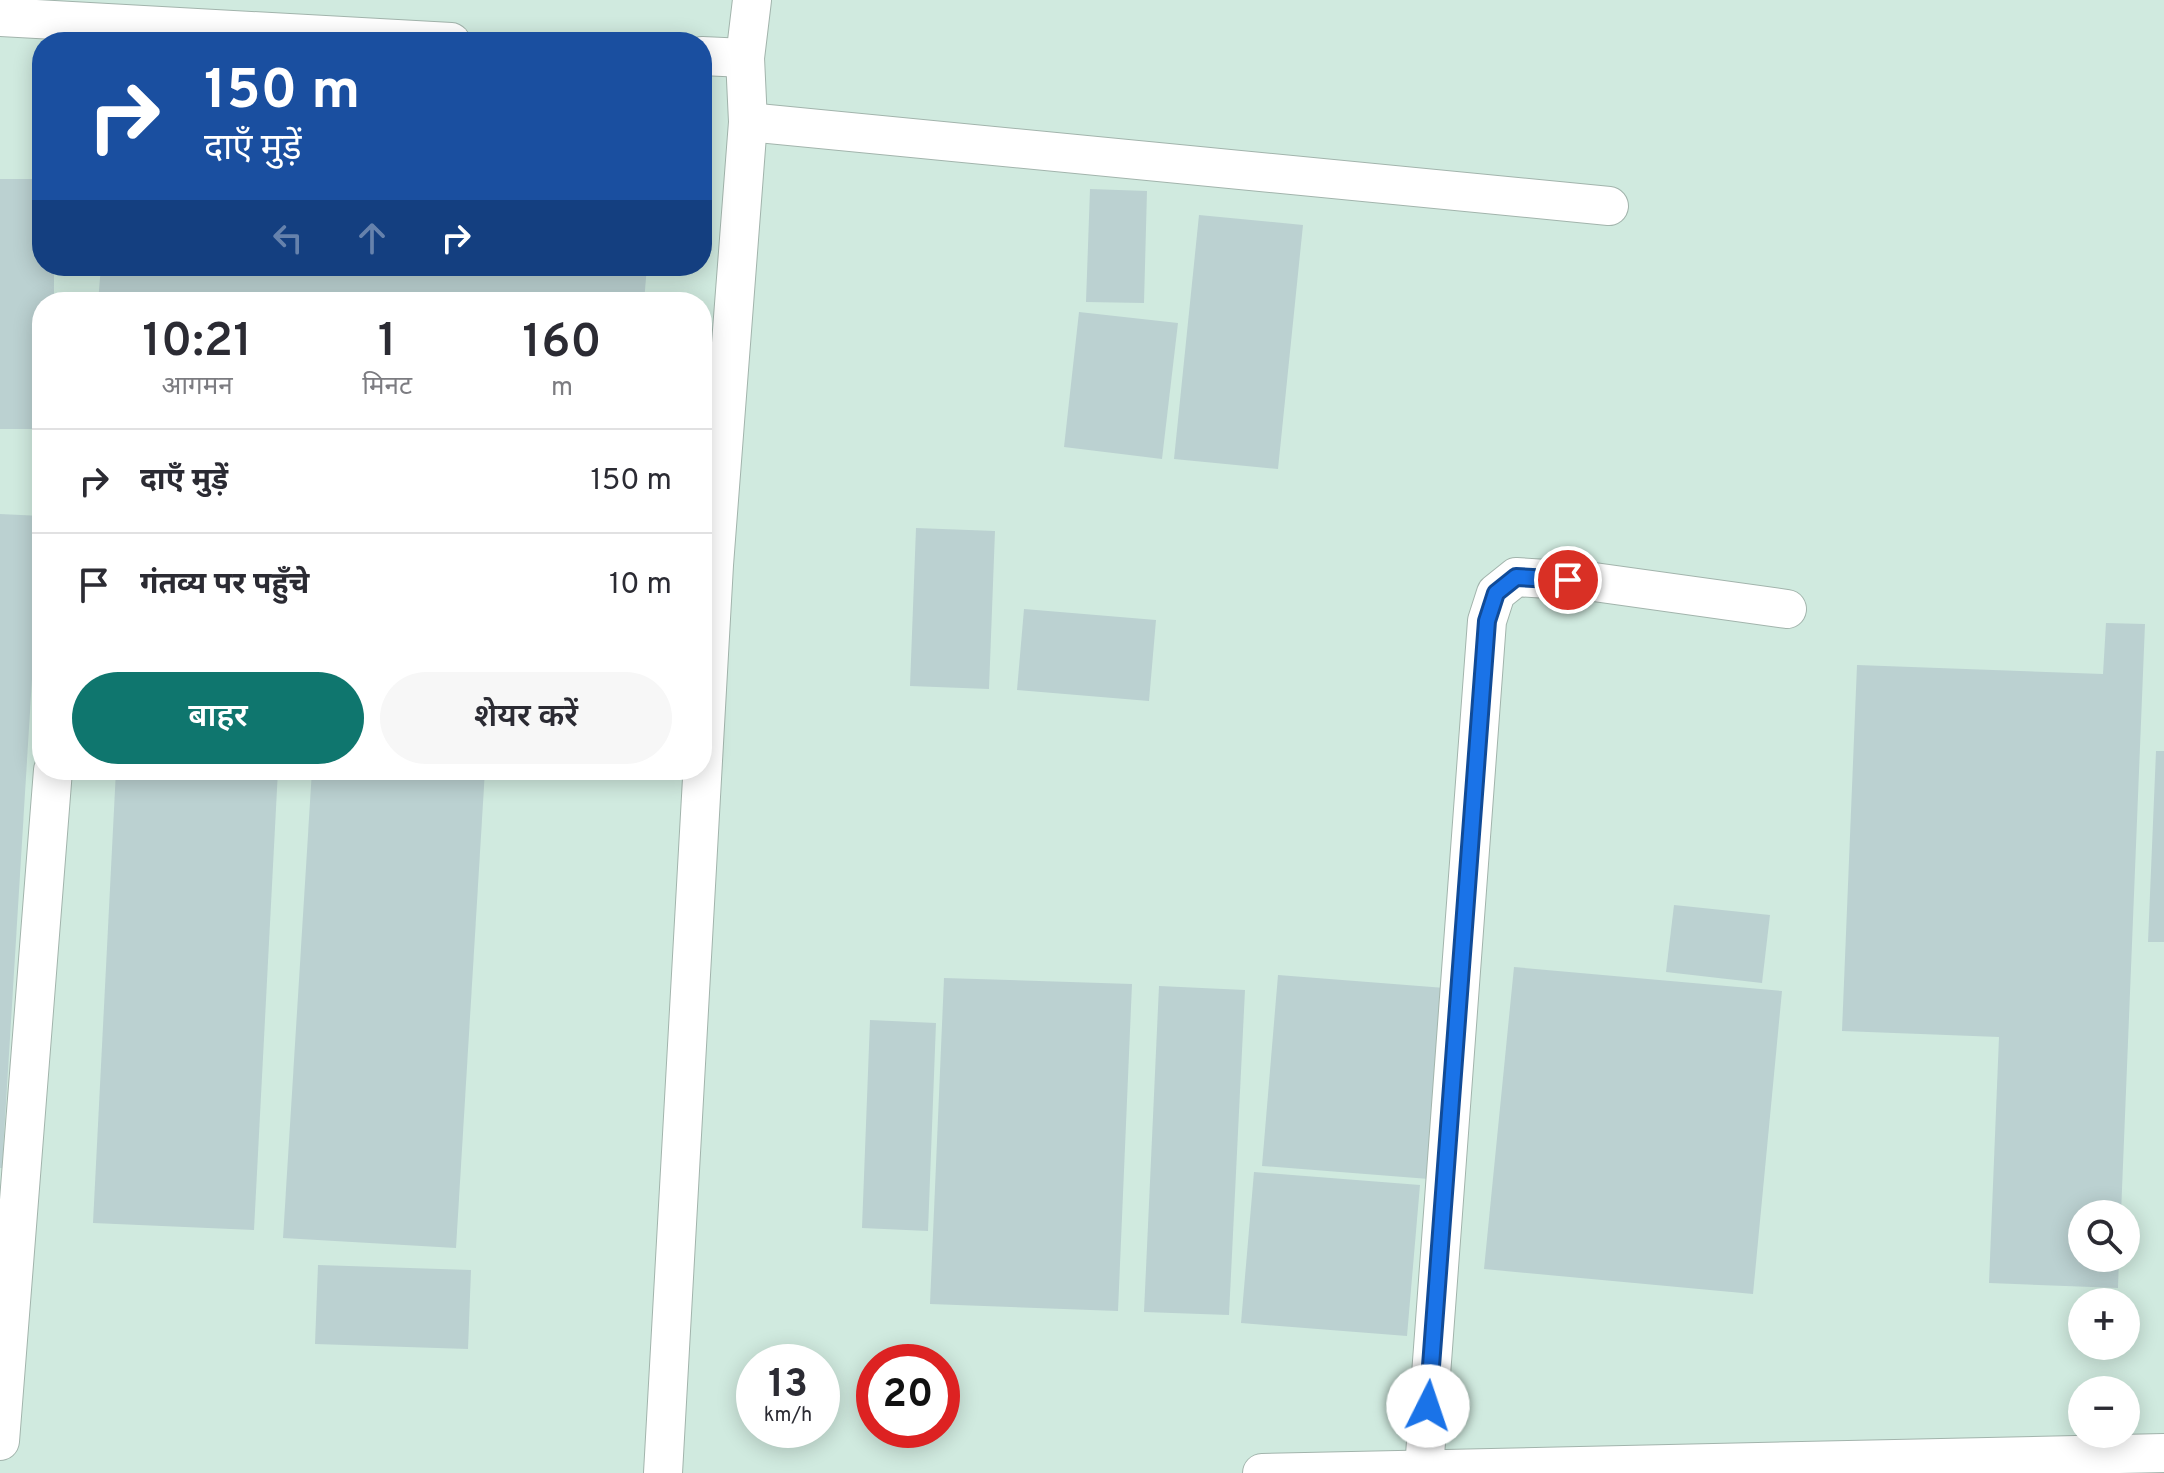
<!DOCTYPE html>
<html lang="hi">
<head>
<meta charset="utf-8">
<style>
  :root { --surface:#fff; --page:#f7f7f7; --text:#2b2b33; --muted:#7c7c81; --line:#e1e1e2; --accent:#0f766e }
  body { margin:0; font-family:Overpass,"Noto Sans Devanagari",sans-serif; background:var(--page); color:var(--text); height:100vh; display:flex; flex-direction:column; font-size:30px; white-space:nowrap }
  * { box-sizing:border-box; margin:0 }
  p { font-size:26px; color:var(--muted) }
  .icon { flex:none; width:44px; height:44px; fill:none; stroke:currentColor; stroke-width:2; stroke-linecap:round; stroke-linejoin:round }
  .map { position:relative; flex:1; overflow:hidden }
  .sheet { position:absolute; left:32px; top:292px; width:680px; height:488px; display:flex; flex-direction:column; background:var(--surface); border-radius:32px; box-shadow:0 4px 20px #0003 }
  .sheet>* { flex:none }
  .hud { position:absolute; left:32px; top:32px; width:680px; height:244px; border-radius:32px; box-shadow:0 4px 20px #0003; background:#1a4fa0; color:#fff; overflow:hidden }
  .tools { position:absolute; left:2068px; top:1200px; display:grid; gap:16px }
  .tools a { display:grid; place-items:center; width:72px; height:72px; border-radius:50%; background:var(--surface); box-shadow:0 4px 20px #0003; font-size:40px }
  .speed { position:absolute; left:736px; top:1344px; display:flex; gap:16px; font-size:40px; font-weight:700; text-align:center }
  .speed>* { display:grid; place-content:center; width:104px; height:104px; border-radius:50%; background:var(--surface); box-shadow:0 4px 20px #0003; line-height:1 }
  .speed small { font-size:20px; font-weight:400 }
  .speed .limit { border:12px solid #d22; background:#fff; color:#111 }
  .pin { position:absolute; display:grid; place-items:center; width:68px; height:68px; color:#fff; margin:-34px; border:4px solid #fff; border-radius:50%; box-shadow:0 2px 8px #0007 }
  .me { position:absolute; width:88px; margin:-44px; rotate:4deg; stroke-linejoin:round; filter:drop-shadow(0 0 6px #0008) }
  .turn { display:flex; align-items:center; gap:28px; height:168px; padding:0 40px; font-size:36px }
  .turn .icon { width:104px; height:104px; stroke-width:2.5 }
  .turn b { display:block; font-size:56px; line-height:68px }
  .lanes { display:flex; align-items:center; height:76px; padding:0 40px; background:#0003; justify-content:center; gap:40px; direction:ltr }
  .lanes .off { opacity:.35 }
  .eta { display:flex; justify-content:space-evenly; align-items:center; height:136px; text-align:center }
  .eta b { font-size:48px; font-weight:600; line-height:56px }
  .button { display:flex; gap:16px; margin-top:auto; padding:16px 40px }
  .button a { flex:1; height:92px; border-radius:48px; background:var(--accent); color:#fff; font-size:32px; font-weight:600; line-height:92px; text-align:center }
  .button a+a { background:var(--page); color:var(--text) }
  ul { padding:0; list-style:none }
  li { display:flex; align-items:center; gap:24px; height:104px; padding:0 40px; border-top:2px solid var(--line) }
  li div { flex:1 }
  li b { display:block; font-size:30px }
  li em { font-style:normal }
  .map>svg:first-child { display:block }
</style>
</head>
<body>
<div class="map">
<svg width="2164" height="1473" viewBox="0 0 2164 1473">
  <rect width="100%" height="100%" fill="#e2f5ec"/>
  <!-- built -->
  <path fill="#d0eadf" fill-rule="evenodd" d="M0,0H2164V1473H0ZM42,42H702V266H42ZM42,302H702V770H42ZM2082,1214H2126V1258H2082ZM2082,1302H2126V1346H2082ZM754,1362H822V1430H754ZM874,1362H942V1430H874ZM2082,1390H2126V1434H2082Z"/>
  <!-- building -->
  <g fill="#bbd1d1">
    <polygon points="0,179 42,179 42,266 54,266 54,302 42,302 42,429 0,429"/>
    <polygon points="1090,189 1147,191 1144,303 1086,302"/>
    <polygon points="1199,215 1303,225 1278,469 1174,459"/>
    <polygon points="101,266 647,266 644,302 98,302"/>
    <polygon points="1079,312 1178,323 1162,459 1064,447"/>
    <polygon points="0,514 42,516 2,1168 0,1168"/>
    <polygon points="916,528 995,531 989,689 910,686"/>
    <polygon points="1024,609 1156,620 1149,701 1017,690"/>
    <polygon points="2106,623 2145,624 2121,1214 2082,1214 2082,1258 2119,1258 2118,1288 1989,1283 1999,1037 1842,1031 1857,665 2103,674"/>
    <polygon points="2156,751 2164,751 2164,942 2148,942"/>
    <polygon points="116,770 278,770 254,1230 93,1223"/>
    <polygon points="312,770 485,770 456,1248 283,1238"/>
    <polygon points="1674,905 1770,915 1762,983 1666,972"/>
    <polygon points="1514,967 1782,991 1753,1294 1484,1269"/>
    <polygon points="1278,975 1445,988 1429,1179 1262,1166"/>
    <polygon points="944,978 1132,984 1118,1311 930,1304"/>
    <polygon points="1159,986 1245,990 1229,1315 1144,1312"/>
    <polygon points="870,1020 936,1023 928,1231 862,1228"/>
    <polygon points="1254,1172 1420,1185 1407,1336 1241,1323"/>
    <polygon points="318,1265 471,1270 468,1349 315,1344"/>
  </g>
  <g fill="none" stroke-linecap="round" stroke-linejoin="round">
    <!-- minor casing -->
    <g stroke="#a2b4ac" stroke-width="40">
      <g id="minor">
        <polyline points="0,17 451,42"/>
        <polyline points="702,56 745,58"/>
        <polyline points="748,122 1609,206"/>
        <polyline points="0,1441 53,770"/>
        <polyline points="1424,1469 1487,621 1496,593 1516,577 1594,582 1787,609"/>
        <polyline points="663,1473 714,565 748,122 745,58 752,0"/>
        <polyline points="1262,1473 2164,1453"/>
      </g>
    </g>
    <!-- minor -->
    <use href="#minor" stroke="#fff" stroke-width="38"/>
  </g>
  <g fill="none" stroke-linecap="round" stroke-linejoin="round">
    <!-- route casing -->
    <g stroke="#114b97" stroke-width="20">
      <polyline id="route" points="1428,1406 1487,621 1496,593 1516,577 1568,580"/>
    </g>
    <!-- route -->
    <use href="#route" stroke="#1a73e8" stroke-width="14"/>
  </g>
</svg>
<div class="tools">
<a><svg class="icon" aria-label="search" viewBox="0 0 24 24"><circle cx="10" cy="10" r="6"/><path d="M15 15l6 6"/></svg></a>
<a>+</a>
<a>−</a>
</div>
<div class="speed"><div>13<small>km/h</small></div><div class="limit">20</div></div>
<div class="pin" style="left:1568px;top:580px;background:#d93025"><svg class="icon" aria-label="arrive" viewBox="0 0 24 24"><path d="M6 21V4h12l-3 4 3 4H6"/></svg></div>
<svg class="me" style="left:1428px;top:1406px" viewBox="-20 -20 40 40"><circle r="19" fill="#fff"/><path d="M0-13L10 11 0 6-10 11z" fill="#1a73e8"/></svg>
<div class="hud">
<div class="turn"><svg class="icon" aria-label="right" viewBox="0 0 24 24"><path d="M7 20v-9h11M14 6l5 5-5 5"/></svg><div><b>150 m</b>दाएँ मुड़ें</div></div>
<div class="lanes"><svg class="icon off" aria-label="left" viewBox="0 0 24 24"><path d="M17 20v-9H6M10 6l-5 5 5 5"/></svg><svg class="icon off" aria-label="ahead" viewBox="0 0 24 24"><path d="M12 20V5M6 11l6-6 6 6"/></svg><svg class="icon" aria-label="right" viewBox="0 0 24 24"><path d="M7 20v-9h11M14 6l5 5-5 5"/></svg></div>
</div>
<section class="sheet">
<div class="eta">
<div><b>10:21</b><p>आगमन</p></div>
<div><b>1</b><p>मिनट</p></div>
<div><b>160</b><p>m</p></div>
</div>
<ul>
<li><svg class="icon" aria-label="right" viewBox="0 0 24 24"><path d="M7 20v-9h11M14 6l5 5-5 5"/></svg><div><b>दाएँ मुड़ें</b></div><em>150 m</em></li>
<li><svg class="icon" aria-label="arrive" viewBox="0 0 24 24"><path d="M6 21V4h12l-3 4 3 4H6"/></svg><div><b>गंतव्य पर पहुँचे</b></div><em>10 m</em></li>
</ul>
<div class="button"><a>बाहर</a><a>शेयर करें</a></div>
</section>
</div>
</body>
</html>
